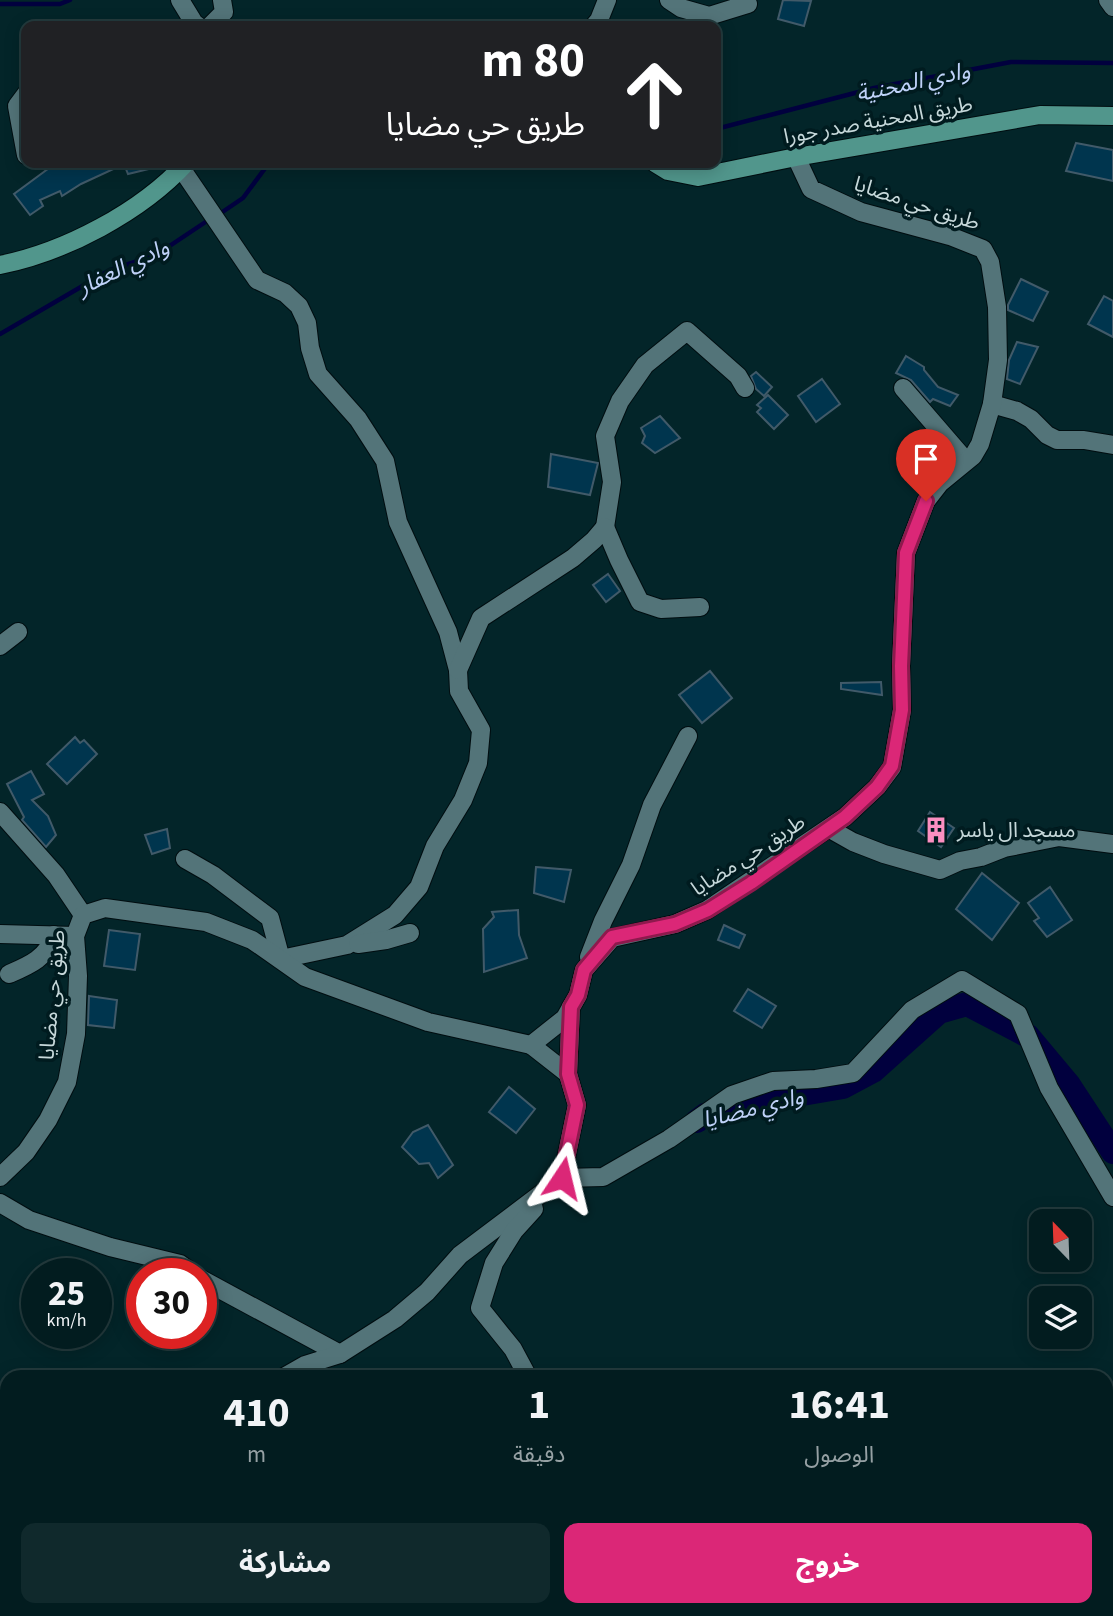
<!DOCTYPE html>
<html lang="ar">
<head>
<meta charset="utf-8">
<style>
  :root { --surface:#021c1f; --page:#10292c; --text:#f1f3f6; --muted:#96a1a4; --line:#233a3d; --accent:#db2777 }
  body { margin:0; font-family:"Source Sans 3","Noto Sans Arabic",sans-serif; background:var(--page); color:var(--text); direction:rtl; height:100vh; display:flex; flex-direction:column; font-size:26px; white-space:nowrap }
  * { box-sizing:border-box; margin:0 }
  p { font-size:23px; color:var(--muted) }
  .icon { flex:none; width:38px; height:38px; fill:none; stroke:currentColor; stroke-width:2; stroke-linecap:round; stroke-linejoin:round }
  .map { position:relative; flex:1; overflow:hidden; direction:ltr }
  .side { position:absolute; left:0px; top:1370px; width:1113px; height:247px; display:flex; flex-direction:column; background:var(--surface); border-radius:21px 21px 0 0; box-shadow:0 4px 18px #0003,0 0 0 2px var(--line); direction:rtl }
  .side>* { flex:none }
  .banner { position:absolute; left:21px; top:21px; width:700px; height:147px; border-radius:14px; box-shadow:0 4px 18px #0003,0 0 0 2px var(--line); direction:rtl; background:#202124; color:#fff; overflow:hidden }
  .needle { width:46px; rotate:337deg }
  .buttons { position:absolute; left:1029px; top:1209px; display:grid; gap:14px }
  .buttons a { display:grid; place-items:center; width:63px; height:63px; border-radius:14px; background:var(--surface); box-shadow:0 4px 18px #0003,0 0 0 2px var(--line); font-size:35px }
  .speed { position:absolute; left:21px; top:1258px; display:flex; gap:14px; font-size:35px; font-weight:700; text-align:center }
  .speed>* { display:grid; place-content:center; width:91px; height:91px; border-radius:50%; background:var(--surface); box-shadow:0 4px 18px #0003,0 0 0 2px var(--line); line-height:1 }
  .speed small { font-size:18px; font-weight:400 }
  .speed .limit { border:10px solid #d22; background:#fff; color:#111 }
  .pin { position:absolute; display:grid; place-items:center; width:60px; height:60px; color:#fff; margin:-72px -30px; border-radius:50% 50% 50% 0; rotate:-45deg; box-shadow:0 0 7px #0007 }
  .pin .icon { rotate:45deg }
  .me { position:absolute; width:77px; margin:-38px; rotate:10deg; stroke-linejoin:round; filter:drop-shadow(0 0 5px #0008) }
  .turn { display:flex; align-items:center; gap:24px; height:147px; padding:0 21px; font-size:32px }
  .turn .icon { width:91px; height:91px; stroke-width:2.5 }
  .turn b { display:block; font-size:49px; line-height:60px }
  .eta { display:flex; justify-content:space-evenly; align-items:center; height:119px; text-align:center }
  .eta b { font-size:42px; font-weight:700; line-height:49px }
  .button { display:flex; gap:14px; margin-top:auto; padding:14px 21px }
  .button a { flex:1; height:80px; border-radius:14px; background:var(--accent); color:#fff; font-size:28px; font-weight:700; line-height:80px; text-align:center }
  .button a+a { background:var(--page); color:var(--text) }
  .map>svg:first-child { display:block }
</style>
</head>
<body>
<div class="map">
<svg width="1113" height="1616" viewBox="0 0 1113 1616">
  <rect width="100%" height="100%" fill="#032529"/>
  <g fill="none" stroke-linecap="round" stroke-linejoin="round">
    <!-- stream -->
    <g stroke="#01003e" stroke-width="4.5">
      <polyline points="0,4 60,4 70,0"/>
      <polyline points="716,129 874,88 1011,62 1113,63"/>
      <polyline points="541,163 573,165 580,163"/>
      <polyline points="218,215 243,198 269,163"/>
      <polyline points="0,334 110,270 156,255 210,219"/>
    </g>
    <!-- river -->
    <g stroke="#01003e" stroke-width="24">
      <polyline points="697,1121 705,1115 773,1099 843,1087 873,1071 939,1012 967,1004 1028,1036 1069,1085 1113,1152"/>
      <polyline points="1106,1573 1113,1564"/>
      <polyline points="1066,1616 1077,1610"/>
    </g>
  </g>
  <!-- building -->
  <g fill="#00354e" stroke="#415a69" stroke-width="2">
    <polygon points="783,0 811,1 804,26 778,19"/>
    <polygon points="1076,143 1113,150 1113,181 1066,171"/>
    <polygon points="56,163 156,163 157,167 128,174 124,164 81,184 62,196 60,191 40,200 43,206 30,215 14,194"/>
    <polygon points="1021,279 1048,292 1033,321 1008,310 1008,305"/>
    <polygon points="1104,296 1113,301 1113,337 1088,324"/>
    <polygon points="1017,342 1038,347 1020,384 1007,379 1009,360"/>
    <polygon points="906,356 924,367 924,370 938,387 958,395 950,406 933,399 930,402 911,380 896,373"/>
    <polygon points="756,372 772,387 764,396 756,389 751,376"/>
    <polygon points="822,379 840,404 816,422 798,396"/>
    <polygon points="768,395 788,415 774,429 757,412 761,408 757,405"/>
    <polygon points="660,416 680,438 655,453 642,443 645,436 641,428"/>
    <polygon points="551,454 598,463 590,495 548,487"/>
    <polygon points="608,574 620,591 606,602 593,585"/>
    <polygon points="710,671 732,698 702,723 679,695"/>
    <polygon points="881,682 882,695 841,689 841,683"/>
    <polygon points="75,737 80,743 84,740 97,754 67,784 47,764"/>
    <polygon points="31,771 44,794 32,800 48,816 56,835 46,847 22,820 24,817 7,784"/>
    <polygon points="930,812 954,828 941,847 918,831"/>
    <polygon points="167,829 170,848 152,854 145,835"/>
    <polygon points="536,867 571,870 564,902 534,893"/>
    <polygon points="982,873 1019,903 992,940 956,909"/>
    <polygon points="1050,887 1072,920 1047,937 1034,921 1039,918 1028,903"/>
    <polygon points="518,910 519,935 527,958 484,972 483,929 494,917 492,912"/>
    <polygon points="724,925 745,935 739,948 718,940"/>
    <polygon points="109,930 140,934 135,970 104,966"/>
    <polygon points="748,989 776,1006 762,1028 734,1011"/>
    <polygon points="89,996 117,1000 114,1028 88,1025"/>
    <polygon points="509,1087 535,1109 516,1133 489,1112"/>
    <polygon points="428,1125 453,1165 438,1178 429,1163 419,1164 402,1147 413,1132"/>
  </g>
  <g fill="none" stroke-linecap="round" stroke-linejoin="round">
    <!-- minor casing -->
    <g stroke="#000d10" stroke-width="20">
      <g id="minor">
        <polyline points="180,0 194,23 198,26"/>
        <polyline points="669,0 681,8 709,16 748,4"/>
        <polyline points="1108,0 1113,7"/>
        <polyline points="210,26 224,12 222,0"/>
        <polyline points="594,26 599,20 607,0"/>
        <polyline points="26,155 17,106 26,94"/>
        <polyline points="181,168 257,280 285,293 299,306 307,323 310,348 318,374 358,419 385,461 398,522 448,632 458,670 459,691 481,730 478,763 463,800 435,846 419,887 395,915 347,945 281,959 270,918 213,875 185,859"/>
        <polyline points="903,388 966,461"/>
        <polyline points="992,404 1017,411 1031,419 1047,435 1057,440 1084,440 1113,445"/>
        <polyline points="605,527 612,482 605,436 620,401 645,365 687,331 738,376 745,388"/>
        <polyline points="0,646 18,632"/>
        <polyline points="458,670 481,618 573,558 594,540 605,527 619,560 640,602 661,609 700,607"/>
        <polyline points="0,812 56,875 83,915"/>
        <polyline points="830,829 853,842 884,854 940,870 960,861 981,857 1004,848 1059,837 1113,844"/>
        <polyline points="0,934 75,936"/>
        <polyline points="358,944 386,940 410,933"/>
        <polyline points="589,957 603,921 631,865 652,805 688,736"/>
        <path d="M9,974C30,965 47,958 54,935"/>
        <polyline points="531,1045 568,1074 577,1105 562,1178 555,1186"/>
        <polyline points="568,1074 571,1007"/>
        <polyline points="0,1177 26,1152 48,1120 67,1082 76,1034 78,976 75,936 83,915 105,908 206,922 252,940 305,977 428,1022 531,1045 565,1018 578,995 584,970 612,938 675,924 707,910 845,817 877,787 892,767 902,710 901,666 906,553 926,501 940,483 973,456 980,444 992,404 998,360 997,307 990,262 983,249 950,236 861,212 811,189 796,157"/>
        <polyline points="0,1203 29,1220 110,1247 180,1264 194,1274"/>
        <polyline points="201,1279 340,1354"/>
        <polyline points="284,1377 305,1365 340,1354 395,1319 427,1292 460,1255 562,1178 603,1177 669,1139 732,1095 773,1081 816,1079 853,1073 912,1010 962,980 1018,1014 1049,1088 1113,1197"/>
        <polyline points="528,1377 513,1349 480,1308 494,1263 514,1231 534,1209"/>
        <polyline points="0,1535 7,1530"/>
        <polyline points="534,1610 537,1616"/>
        <polyline points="719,1610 720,1616"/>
        <polyline points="391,1616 397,1610"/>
      </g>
    </g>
    <!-- major casing -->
    <g stroke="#000d10" stroke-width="20">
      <g id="major">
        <polyline points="655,163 668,171 698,177 796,157 1040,115 1113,116"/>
        <path d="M0,265C65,252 141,212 186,163"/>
      </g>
    </g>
    <!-- path -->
    <g stroke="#425f63" stroke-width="2.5" stroke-dasharray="3.5 3.5" stroke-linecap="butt">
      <polyline points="1106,1556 1113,1548"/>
      <polyline points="1038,1616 1052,1610"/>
    </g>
    <!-- minor -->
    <use href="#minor" stroke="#537479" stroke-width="18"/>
    <!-- major -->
    <use href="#major" stroke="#51968c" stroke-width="18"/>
  </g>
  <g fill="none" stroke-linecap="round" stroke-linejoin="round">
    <!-- route casing -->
    <g stroke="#8e194d" stroke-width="18">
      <polyline id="route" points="562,1178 577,1105 568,1074 571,1007 578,995 584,970 612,937 675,924 708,910 751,883 845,817 877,787 892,766 902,710 901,666 906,553 926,501"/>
    </g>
    <!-- route -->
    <use href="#route" stroke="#db2777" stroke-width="12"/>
  </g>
  <!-- icons -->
  <defs>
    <g id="building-bare" transform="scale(2.1)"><path d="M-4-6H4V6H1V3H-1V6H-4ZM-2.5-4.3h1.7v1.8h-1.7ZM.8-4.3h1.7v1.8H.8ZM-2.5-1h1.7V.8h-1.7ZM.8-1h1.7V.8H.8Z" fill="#fc8fc1" stroke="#001b1f" stroke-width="2.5" paint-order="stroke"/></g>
  </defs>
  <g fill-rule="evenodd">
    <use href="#building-bare" x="936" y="830"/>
  </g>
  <g text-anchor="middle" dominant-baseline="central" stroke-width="7" stroke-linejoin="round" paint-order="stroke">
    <!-- street labels -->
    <g font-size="21" fill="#c6d8da" stroke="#001b1f">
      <text transform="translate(878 120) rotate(-10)">طريق المحنية صدر جورا</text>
      <text transform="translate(917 203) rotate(18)">طريق حي مضايا</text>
      <text transform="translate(748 855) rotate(-33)">طريق حي مضايا</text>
      <text transform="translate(52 995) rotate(-85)">طريق حي مضايا</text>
    </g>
    <!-- poi labels -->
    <g font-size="21" fill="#c6d8da" stroke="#001b1f" text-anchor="start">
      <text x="957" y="830">مسجد ال ياسر</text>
    </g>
    <!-- water labels -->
    <g font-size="23" font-style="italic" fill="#bfd2f9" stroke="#001b1f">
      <text transform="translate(913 82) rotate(-12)">وادي المحنية</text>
      <text transform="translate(123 267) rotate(-26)">وادي العفار</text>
      <text transform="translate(753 1108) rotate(-14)">وادي مضايا</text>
    </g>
  </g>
</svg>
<div class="buttons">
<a><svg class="needle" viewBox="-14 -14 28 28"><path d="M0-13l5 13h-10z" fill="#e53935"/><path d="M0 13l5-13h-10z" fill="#96a1a4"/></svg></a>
<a><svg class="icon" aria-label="layers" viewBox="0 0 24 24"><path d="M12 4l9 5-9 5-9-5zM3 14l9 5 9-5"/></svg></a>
</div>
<div class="speed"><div>25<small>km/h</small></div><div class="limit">30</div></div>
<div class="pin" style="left:926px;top:501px;background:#d93025"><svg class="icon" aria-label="arrive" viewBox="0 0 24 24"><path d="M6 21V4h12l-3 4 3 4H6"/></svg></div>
<svg class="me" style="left:562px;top:1178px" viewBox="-20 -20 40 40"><path d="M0-17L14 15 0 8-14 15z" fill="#db2777" stroke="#fff" stroke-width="4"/></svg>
<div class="banner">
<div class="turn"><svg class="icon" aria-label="ahead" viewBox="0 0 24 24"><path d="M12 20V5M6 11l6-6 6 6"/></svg><div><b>80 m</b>طريق حي مضايا</div></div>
</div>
<section class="side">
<div class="eta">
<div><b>16:41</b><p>الوصول</p></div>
<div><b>1</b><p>دقيقة</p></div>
<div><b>410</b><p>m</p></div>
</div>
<div class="button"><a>خروج</a><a>مشاركة</a></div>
</section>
</div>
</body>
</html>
